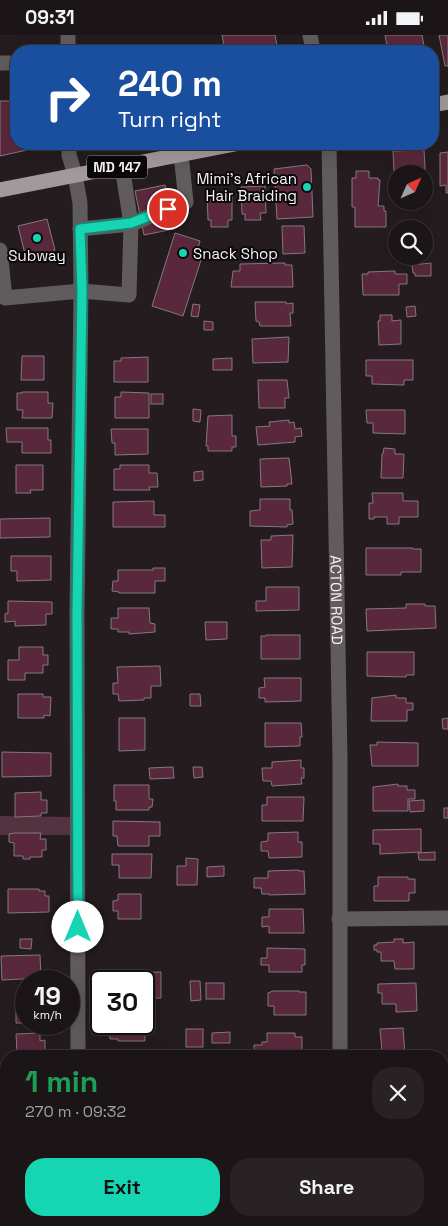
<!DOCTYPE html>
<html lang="en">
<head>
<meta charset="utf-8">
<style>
  :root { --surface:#1b1517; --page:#282224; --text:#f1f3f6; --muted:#a09fa1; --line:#393436; --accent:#16d5b3 }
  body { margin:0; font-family:"Space Grotesk",sans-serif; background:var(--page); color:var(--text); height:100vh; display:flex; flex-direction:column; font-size:19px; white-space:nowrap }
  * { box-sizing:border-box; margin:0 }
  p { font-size:16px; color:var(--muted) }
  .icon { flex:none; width:28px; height:28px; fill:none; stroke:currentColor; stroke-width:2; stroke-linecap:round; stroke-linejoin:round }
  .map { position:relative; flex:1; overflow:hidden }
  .drawer { position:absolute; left:0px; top:1015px; width:449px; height:176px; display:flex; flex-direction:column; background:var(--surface); border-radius:20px 20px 0 0; box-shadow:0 5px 20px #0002,0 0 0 1px var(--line) }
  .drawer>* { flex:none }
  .banner { position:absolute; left:10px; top:10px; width:429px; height:105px; border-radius:20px; box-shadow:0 5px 20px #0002,0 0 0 1px var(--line); background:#1a4fa0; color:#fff; overflow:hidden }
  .needle { width:32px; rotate:45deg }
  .fabs { position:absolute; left:388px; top:130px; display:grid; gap:10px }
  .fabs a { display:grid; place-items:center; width:45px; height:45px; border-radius:50%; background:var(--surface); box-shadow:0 5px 20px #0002,0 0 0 1px var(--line); font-size:25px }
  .speed { position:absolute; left:15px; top:935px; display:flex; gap:10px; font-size:25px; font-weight:700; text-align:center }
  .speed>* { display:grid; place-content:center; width:65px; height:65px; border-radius:50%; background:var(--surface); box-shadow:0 5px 20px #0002,0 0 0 1px var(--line); line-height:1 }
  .speed small { font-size:12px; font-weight:400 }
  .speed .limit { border:2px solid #111; border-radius:8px; background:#fff; color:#111 }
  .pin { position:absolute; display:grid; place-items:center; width:42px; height:42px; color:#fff; margin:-21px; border:2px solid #fff; border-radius:50%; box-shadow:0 1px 5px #0007 }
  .me { position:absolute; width:55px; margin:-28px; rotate:0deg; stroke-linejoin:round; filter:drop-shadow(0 0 4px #0008) }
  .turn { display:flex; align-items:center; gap:18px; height:105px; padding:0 25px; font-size:22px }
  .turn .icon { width:65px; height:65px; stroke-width:2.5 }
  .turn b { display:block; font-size:35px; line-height:42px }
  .round { display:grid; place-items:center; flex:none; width:52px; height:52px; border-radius:20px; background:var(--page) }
  .headline { display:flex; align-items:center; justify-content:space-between; height:85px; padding:0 25px }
  h1 { font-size:30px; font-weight:800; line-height:38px; color:#1e9e55 }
  .button { display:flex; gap:10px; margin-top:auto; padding:10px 25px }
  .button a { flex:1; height:58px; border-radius:20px; background:var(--accent); color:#111; font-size:20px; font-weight:800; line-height:58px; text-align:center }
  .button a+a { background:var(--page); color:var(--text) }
  .status { display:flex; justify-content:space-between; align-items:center; height:35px; padding:0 25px; background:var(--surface); direction:ltr }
  .status svg { height:14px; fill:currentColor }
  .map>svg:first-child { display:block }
</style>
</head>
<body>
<div class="status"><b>09:31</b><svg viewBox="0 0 49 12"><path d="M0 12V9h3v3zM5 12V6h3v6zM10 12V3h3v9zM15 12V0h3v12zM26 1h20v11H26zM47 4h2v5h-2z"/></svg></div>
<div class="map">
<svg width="448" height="1191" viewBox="0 0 448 1191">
  <rect width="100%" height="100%" fill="#241c1f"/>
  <!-- green -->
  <polygon fill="#53333f" points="0,781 70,782 70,800 0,800"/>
  <!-- building -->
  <g fill="#5a283d" stroke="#83797c">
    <polygon points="222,0 275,0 278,16 225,16"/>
    <polygon points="385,0 422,0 425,16 388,16"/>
    <polygon points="439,0 448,0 448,31 445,31"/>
    <polygon points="0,66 16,66 16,109 32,109 27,115 0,121"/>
    <polygon points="424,115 427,166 407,167 424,166 424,139 397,139 397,135 394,136 393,116"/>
    <polygon points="448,117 448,158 446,158 446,150 440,151 440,118"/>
    <polygon points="307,130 311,134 313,182 277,184 274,134"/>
    <polygon points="356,136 369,136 369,143 378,143 378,145 380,145 378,171 384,171 384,176 386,176 386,192 355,192 355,172 352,172 352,143 356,143"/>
    <polygon points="165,150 174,194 144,200 135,156"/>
    <polygon points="265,151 266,178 260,178 261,185 245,185 245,179 242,179 241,152"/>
    <polygon points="207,159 232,159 232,185 228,185 228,192 211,192 211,185 208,185"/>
    <polygon points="47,184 55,215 53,216 54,221 27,227 18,191"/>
    <polygon points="282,191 304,191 305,218 283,219"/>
    <polygon points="175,198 200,206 195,223 201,225 183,281 152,271"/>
    <polygon points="285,228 285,230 292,230 293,252 231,252 233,236 240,236 240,229"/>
    <polygon points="431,228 431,241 415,241 415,238 413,238 412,230"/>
    <polygon points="395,236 395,239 407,239 407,249 399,249 399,260 363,260 362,239 368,239 368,237"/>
    <polygon points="255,267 286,267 287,269 293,268 293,278 290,278 291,291 260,291 259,287 256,286"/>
    <polygon points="193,269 200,270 198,282 191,281"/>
    <polygon points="415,271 416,281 407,282 406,272"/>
    <polygon points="380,280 392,280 392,286 401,285 401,309 379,310 378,286 380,286"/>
    <polygon points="204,286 213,287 213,295 204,295"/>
    <polygon points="289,302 288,327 253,328 252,304"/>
    <polygon points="22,321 44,321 44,345 21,345"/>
    <polygon points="148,322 148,347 114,347 114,326 121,326 121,323"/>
    <polygon points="232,323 232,335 213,335 213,324"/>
    <polygon points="366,325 413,325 413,345 404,345 404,350 372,349 372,341 366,341"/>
    <polygon points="258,345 287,345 289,363 285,363 285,373 259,373"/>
    <polygon points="22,357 48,357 48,368 53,368 52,383 22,383 23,375 17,375 17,358 22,358"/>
    <polygon points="121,357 149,358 149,383 115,383 115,362 121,362"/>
    <rect x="151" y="359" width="12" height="10"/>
    <polygon points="193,374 201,375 200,387 193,386"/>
    <polygon points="366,375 405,375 405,399 373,398 373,388 367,388"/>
    <polygon points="232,380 232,401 236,401 236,412 232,412 232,416 208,416 208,411 206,411 208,381"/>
    <polygon points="289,385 289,388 294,387 295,394 301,393 302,401 295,402 295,407 258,410 256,392 270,391 269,387"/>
    <polygon points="6,393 48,393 48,405 51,405 51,418 22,418 22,407 7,407"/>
    <polygon points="111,394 148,394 148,419 115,420 115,408 112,408"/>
    <polygon points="384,413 395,414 395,419 404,419 403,443 381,443 382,419 383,419"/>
    <polygon points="289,423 292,449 287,449 287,451 261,452 260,424"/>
    <polygon points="16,430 43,430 43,455 30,455 31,458 16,458"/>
    <polygon points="120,430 149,430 149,438 157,438 158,452 149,452 150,455 114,455 114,434 120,434"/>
    <polygon points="203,436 203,445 194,446 194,437"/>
    <polygon points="372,458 403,458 403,466 418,466 418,482 399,482 399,489 387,489 387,482 374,482 374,484 369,484 369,468 373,468"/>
    <polygon points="260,464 290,464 290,475 292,475 293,489 287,490 287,492 250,491 250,476 260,475"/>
    <polygon points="154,466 154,480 165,480 165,492 113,492 113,467"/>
    <polygon points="50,483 50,502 0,503 0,484"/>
    <polygon points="293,500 292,532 262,533 261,505 271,505 271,501"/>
    <polygon points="366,513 413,513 413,514 421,514 421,537 401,537 401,540 366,540"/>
    <polygon points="11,521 51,521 51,545 17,546 17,536 11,536"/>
    <polygon points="153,533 165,533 165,546 155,546 155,558 119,558 119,557 112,556 113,546 118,546 118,535 153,535"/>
    <polygon points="266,552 299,552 299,575 256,576 256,566 266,566"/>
    <polygon points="8,566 52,567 52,579 46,579 46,590 15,591 15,586 5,587 5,579 8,578"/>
    <polygon points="406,569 425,569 425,571 435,571 436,593 367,596 366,574 406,573"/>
    <polygon points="118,573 149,573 150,588 155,589 155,597 129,599 129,597 118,597 118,594 111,594 111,583 118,583"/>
    <polygon points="205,587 227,587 227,604 206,605"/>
    <polygon points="266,600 300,600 300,624 261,624 261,601 266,601"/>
    <polygon points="19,612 43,612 43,620 48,620 48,630 43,630 43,638 25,638 25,645 8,645 8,625 19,625"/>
    <polygon points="367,617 414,617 414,640 406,640 406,642 367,641"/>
    <polygon points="160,631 161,651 151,651 151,663 144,663 144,665 119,666 118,659 113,659 113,648 118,648 117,632"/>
    <polygon points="264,643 301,643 301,666 265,667 265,663 259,663 259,653 265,652"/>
    <polygon points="18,659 43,659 43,662 51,662 50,681 44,680 44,683 18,683"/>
    <polygon points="190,659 200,659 201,671 190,671"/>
    <polygon points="396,660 396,663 406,663 406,668 413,668 413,675 407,675 407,686 371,686 372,663"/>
    <polygon points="119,683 145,683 145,715 119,716"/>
    <polygon points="448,683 448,694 443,694 442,684"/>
    <polygon points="265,688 301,688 302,702 300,702 300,711 265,712"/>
    <polygon points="377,707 418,708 418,731 372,731 370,710 377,710"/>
    <polygon points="2,717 51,718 51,741 2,742"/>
    <polygon points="301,725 301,733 304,733 304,743 301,743 302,749 272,751 271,746 263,746 262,733 272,733 272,727"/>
    <polygon points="173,732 174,743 150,744 149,733"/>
    <polygon points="193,732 202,732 203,742 194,743"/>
    <polygon points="398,749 398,751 407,751 407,755 415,755 415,764 408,764 408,776 373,776 373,752"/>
    <polygon points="114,750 149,750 149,764 153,764 152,772 149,772 149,775 116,775 116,766 114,766"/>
    <polygon points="41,757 41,765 47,765 47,778 41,778 41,781 15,782 15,758"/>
    <polygon points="267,762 304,762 303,786 262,786 262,770 267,770"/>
    <polygon points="424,765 424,776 410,777 409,766"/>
    <rect x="444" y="773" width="4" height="10"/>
    <polygon points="113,786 160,787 160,801 149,801 149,811 118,811 117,801 113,801"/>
    <polygon points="421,794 421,817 380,819 380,809 373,809 373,795"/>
    <polygon points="298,797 298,807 302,807 302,822 269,823 268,816 261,816 261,807 268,806 268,798"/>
    <polygon points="15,798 41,798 40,804 46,804 46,815 42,815 42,822 30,822 30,824 23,824 23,821 14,821 14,808 9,807 9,799"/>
    <polygon points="435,817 435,825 419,825 418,818"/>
    <polygon points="112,819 152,819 151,843 119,843 119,830 112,830"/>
    <polygon points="186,823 198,824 197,850 177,850 177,831 186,831"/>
    <polygon points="224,831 224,841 207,842 207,832"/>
    <polygon points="299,835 299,836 304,836 305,859 269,860 269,859 262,859 261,853 254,853 254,843 268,843 268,836"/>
    <polygon points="378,842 408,842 408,844 415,844 415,858 409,858 409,866 374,866 374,851 378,851"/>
    <polygon points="8,854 39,854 39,856 45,856 45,861 49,861 49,877 8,878"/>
    <polygon points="118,859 141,859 141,884 118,884 118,876 113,876 113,866 118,865"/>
    <polygon points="269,874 303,874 304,898 269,898 269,891 262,892 262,882 269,882"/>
    <polygon points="20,904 32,904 31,914 20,913"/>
    <polygon points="394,904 403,904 403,908 414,907 414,934 395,934 394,926 381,926 381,917 377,917 377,915 374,915 374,910 377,910 377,908 394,907"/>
    <polygon points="267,913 305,914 305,930 302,930 302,937 269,937 269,930 261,930 261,923 267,923"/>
    <polygon points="40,920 41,943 2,945 1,921"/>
    <polygon points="161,937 161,963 144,963 144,946 110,946 110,939 118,939 118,938"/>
    <polygon points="190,946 200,946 201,965 191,966"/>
    <rect x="206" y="948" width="18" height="16"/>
    <polygon points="416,948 417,976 396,977 396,969 382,969 382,958 378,958 378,949"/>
    <polygon points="273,956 299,956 299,957 306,957 306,980 274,980 274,971 268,971 268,958"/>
    <polygon points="26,962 26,988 16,988 16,963"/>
    <polygon points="144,985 145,1006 118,1006 118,1004 110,1004 110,989 144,989"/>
    <polygon points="403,993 405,1021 384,1021 383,1016 382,1016 380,994"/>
    <rect x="186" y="994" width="17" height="18"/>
    <polygon points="230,997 230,1008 212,1008 212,998"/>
    <polygon points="40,998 40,1006 45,1005 45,1016 41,1016 41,1021 13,1020 13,1017 17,1017 16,999"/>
    <polygon points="267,998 295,998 295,1002 302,1002 302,1021 254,1021 254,1010 262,1010 262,1007 267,1007"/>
    <rect x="0" y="1079" width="6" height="16"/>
    <polygon points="20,1185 48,1185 49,1191 20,1191"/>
    <polygon points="279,1185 305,1185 306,1191 279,1191"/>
    <polygon points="384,1185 417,1185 417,1188 426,1187 426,1191 377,1191 377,1186"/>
  </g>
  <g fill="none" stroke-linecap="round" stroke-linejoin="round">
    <!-- minor -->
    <g stroke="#605c5d" stroke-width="15">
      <polyline points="68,0 68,16"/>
      <polyline points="310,0 313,16"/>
      <polyline points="0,28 16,28"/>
      <polyline points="69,109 69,120 75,140 80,168 81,256 77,577 78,1021"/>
      <path id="s1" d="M329,109L340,723V1021"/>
      <polyline points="80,194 131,189 122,131"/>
      <polyline points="0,215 5,263 81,256 129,260 131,189 186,167 181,119"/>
      <polyline points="339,884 448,883"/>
      <polyline points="78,1185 78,1191"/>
      <polyline points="342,1185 342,1191"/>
    </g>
    <!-- major -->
    <g stroke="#a2999c" stroke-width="15">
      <polyline points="432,70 448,67"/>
      <polyline points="0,155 235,109"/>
    </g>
  </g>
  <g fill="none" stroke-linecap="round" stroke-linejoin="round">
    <!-- route casing -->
    <g stroke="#0e8a74" stroke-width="12">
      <polyline id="route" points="78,892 77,578 82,256 80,194 131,188 168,174"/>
    </g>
    <!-- route -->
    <use href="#route" stroke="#16d5b3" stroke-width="9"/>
  </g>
  <!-- markers -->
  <g fill="#16d5b3" stroke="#0b0809" stroke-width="2">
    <circle cx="307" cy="152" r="5"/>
    <circle cx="37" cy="203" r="5"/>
    <circle cx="183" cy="218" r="5"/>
  </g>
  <g text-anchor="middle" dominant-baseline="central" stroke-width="4" stroke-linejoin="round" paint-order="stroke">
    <!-- shield labels -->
    <rect fill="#0b0809" stroke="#b0acad" stroke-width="1" x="87" y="120.5" width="60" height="23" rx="4"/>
    <g font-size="14" font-weight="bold" fill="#f7f2f3">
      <text x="117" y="132">MD 147</text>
    </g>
    <!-- poi labels -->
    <g font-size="15" fill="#f7f2f3" stroke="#0b0809" text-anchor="end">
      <text x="297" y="143">Mimi's African<tspan x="297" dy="17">Hair Braiding</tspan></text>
      <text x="193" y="218" text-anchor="start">Snack Shop</text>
      <text x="37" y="220" text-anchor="middle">Subway</text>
    </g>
    <!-- street labels -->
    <g font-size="15" fill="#f7f2f3" stroke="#0b0809">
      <text stroke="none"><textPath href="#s1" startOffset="456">ACTON ROAD</textPath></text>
    </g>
  </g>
</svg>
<div class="fabs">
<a><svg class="needle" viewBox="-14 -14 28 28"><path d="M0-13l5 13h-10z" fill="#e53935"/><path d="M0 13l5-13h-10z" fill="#a09fa1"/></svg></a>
<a><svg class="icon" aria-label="search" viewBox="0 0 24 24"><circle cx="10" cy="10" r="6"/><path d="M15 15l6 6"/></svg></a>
</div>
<div class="speed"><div>19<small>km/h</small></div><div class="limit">30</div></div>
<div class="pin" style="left:168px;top:174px;background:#d93025"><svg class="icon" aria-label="arrive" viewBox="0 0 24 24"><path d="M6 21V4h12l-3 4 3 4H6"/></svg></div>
<svg class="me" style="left:78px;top:892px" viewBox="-20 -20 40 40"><circle r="19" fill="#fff"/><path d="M0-13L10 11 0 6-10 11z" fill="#16d5b3"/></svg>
<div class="banner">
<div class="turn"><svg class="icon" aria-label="right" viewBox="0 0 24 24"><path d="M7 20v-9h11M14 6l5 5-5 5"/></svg><div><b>240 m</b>Turn right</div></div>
</div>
<section class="drawer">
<div class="headline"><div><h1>1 min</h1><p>270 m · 09:32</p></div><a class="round"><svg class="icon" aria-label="close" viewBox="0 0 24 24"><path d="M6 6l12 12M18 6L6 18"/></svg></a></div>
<div class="button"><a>Exit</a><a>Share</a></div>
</section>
</div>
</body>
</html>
